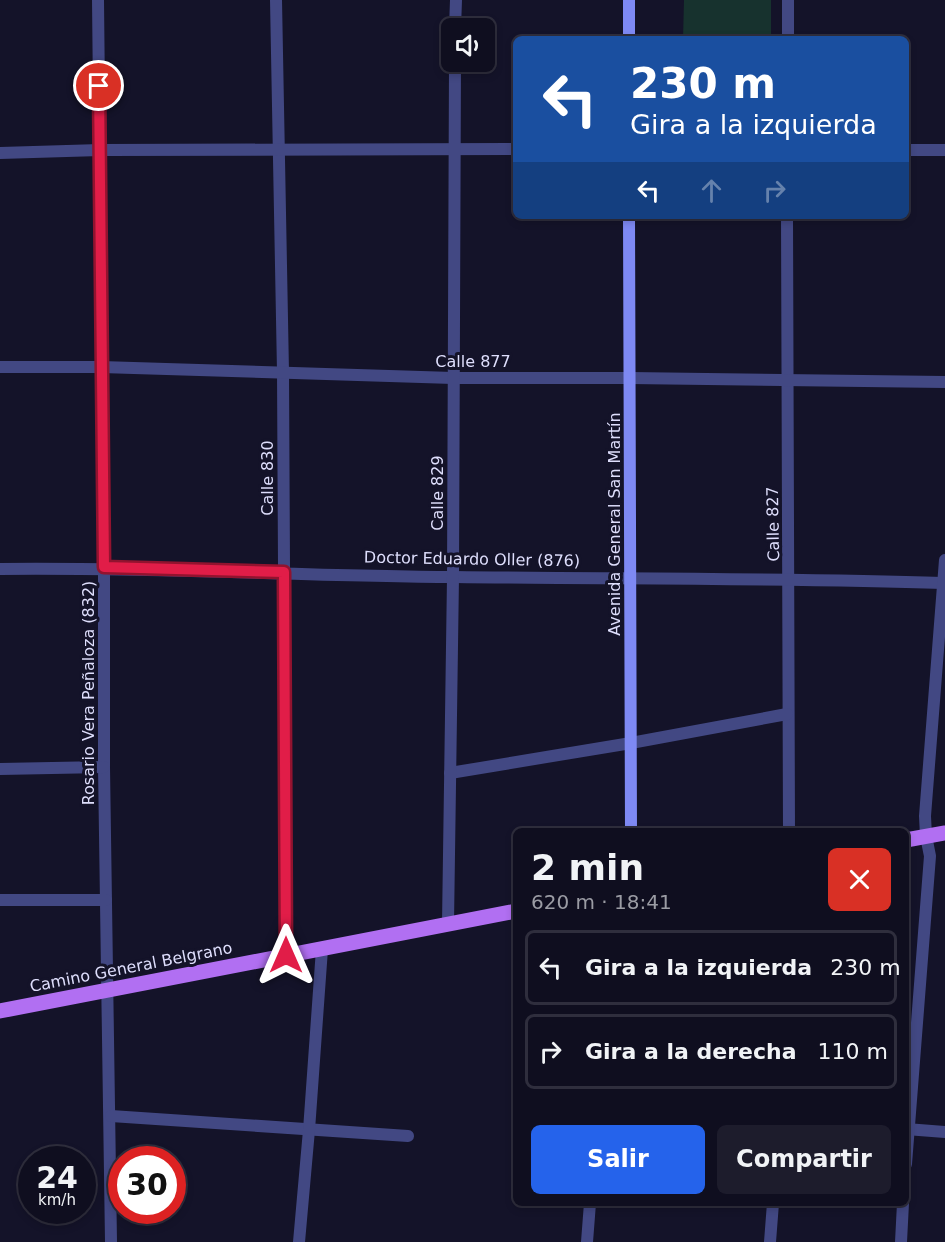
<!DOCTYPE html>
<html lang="es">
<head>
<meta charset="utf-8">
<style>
  :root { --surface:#0f0e1f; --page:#1d1c2c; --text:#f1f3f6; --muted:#9b9ca4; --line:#2f2e3d; --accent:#2563eb }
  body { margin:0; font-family:"DejaVu Sans",sans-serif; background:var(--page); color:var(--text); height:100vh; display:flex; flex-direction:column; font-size:22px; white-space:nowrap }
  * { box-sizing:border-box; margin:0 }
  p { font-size:20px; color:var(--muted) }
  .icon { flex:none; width:33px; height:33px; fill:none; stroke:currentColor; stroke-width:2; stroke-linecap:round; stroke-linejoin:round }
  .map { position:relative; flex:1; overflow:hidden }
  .sheet { position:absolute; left:513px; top:828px; width:396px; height:378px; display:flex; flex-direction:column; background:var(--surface); border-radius:9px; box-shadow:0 3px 9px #0003,0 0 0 2px var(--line) }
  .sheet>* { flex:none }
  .hud { position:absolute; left:513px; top:36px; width:396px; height:183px; border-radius:9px; box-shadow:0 3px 9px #0003,0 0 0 2px var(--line); background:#1a4fa0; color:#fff; overflow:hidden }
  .controls { position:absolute; left:441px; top:18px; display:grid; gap:12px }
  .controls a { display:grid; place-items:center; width:54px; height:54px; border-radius:9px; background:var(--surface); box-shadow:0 3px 9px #0003,0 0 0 2px var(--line); font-size:30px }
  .speed { position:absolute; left:18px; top:1146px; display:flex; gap:12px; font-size:30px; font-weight:700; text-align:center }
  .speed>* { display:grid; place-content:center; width:78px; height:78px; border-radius:50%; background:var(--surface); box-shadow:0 3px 9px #0003,0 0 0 2px var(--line); line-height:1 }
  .speed small { font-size:15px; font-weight:400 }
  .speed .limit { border:9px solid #d22; background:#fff; color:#111 }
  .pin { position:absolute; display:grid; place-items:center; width:51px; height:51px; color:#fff; margin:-26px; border:3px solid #fff; border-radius:50%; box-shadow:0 2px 6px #0007 }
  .me { position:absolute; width:66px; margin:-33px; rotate:0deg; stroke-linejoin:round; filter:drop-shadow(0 0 4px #0008) }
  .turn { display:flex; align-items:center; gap:21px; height:126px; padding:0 18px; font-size:27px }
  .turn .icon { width:78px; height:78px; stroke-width:2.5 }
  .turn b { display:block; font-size:42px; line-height:51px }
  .lanes { display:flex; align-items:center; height:57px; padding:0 18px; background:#0003; justify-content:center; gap:30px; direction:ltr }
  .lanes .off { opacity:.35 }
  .round { display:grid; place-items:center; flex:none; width:63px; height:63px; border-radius:9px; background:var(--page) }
  .head { display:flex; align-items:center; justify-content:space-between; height:102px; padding:0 18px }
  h1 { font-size:36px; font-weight:800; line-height:45px }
  .button { display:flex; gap:12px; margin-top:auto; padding:12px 18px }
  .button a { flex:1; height:69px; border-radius:9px; background:var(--accent); color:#fff; font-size:24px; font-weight:800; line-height:69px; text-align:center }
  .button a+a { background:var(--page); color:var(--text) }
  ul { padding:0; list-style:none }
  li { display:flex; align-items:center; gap:18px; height:75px; margin:0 12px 9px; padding:0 6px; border:3px solid var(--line); border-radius:9px }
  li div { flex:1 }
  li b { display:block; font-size:22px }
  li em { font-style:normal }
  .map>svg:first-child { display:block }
</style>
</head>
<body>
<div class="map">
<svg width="945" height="1242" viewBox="0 0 945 1242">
  <rect width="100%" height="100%" fill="#141329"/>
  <!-- green -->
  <polygon fill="#17322e" points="684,0 771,0 771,39 683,39"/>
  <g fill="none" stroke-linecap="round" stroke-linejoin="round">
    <!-- minor -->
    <g stroke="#424883" stroke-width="12">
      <polyline points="98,0 104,568 104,767 111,1242"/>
      <polyline points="276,0 283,372 286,955"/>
      <polyline points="788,0 788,39"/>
      <polyline points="455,28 456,0"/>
      <polyline points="906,150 945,150"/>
      <polyline points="0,153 100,150 516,149"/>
      <polyline points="787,216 789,831"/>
      <polyline points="0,367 101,367 453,378 630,378 945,382"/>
      <path d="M0,569C152,567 303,576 455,577C618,579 780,578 943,583"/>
      <polyline points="0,769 104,767"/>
      <polyline points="450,773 631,743 787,714"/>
      <polyline points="926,836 925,816 945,560"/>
      <polyline points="0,900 106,900"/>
      <polyline points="448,924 453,577 455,62"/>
      <polyline points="111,1116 408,1136"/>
      <polyline points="906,1129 945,1132"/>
      <polyline points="299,1242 309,1130 322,949"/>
      <polyline points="587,1242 590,1203"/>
      <polyline points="770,1242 773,1203"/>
    </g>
    <!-- tertiary -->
    <g stroke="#424883" stroke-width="12">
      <polyline points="906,1164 930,856 926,836"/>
      <polyline points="901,1242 903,1203"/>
    </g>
    <!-- secondary -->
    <g stroke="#7e89f3" stroke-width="12">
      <polyline points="629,39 629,0"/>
      <polyline points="629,216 631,831"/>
    </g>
    <!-- primary -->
    <g stroke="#b16ff2" stroke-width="15">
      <polyline points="906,840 945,833"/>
      <polyline points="0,1011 516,911"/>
    </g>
  </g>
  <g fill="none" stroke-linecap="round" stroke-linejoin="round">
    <!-- route casing -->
    <g stroke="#92132f" stroke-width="15">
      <polyline id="route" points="99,86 104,567 284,572 286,955"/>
    </g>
    <!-- route -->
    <use href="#route" stroke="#e11d48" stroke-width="10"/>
  </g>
  <g text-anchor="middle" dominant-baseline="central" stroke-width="6" stroke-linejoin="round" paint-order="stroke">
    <!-- street labels -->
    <g font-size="16" fill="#dedefc" stroke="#141329">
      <text x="473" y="361">Calle 877</text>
      <text transform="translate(267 478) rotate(-90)">Calle 830</text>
      <text transform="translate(437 493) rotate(-90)">Calle 829</text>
      <text transform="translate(614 524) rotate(-90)">Avenida General San Martín</text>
      <text transform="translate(773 524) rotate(-91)">Calle 827</text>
      <text transform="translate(472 559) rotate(1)">Doctor Eduardo Oller (876)</text>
      <text transform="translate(88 693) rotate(-90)">Rosario Vera Peñaloza (832)</text>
      <text transform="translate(131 967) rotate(-11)">Camino General Belgrano</text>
    </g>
  </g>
</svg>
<div class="controls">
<a><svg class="icon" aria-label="sound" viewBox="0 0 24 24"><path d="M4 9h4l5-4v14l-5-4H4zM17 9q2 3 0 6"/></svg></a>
</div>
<div class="speed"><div>24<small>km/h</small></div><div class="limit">30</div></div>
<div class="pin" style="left:99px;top:86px;background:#d93025"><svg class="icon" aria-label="arrive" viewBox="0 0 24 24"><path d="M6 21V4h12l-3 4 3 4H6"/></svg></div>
<svg class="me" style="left:286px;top:955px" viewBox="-20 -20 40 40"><path d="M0-17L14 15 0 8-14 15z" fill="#e11d48" stroke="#fff" stroke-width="4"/></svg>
<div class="hud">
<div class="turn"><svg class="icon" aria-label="left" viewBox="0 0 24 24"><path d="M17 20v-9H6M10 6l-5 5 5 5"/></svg><div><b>230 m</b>Gira a la izquierda</div></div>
<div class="lanes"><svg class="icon" aria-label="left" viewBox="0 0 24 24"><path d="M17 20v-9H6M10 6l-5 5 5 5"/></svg><svg class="icon off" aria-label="ahead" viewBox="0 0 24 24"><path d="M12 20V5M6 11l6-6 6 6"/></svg><svg class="icon off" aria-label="right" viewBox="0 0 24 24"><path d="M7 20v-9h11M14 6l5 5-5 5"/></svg></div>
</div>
<section class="sheet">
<div class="head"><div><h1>2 min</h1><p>620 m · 18:41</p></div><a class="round" style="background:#d93025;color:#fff"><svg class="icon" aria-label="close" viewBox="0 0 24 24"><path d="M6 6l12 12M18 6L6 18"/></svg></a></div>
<ul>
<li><svg class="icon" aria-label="left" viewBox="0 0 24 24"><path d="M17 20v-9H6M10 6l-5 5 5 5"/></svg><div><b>Gira a la izquierda</b></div><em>230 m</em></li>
<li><svg class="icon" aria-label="right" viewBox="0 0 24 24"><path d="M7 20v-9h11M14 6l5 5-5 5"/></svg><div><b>Gira a la derecha</b></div><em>110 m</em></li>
</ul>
<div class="button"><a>Salir</a><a>Compartir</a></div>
</section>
</div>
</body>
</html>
